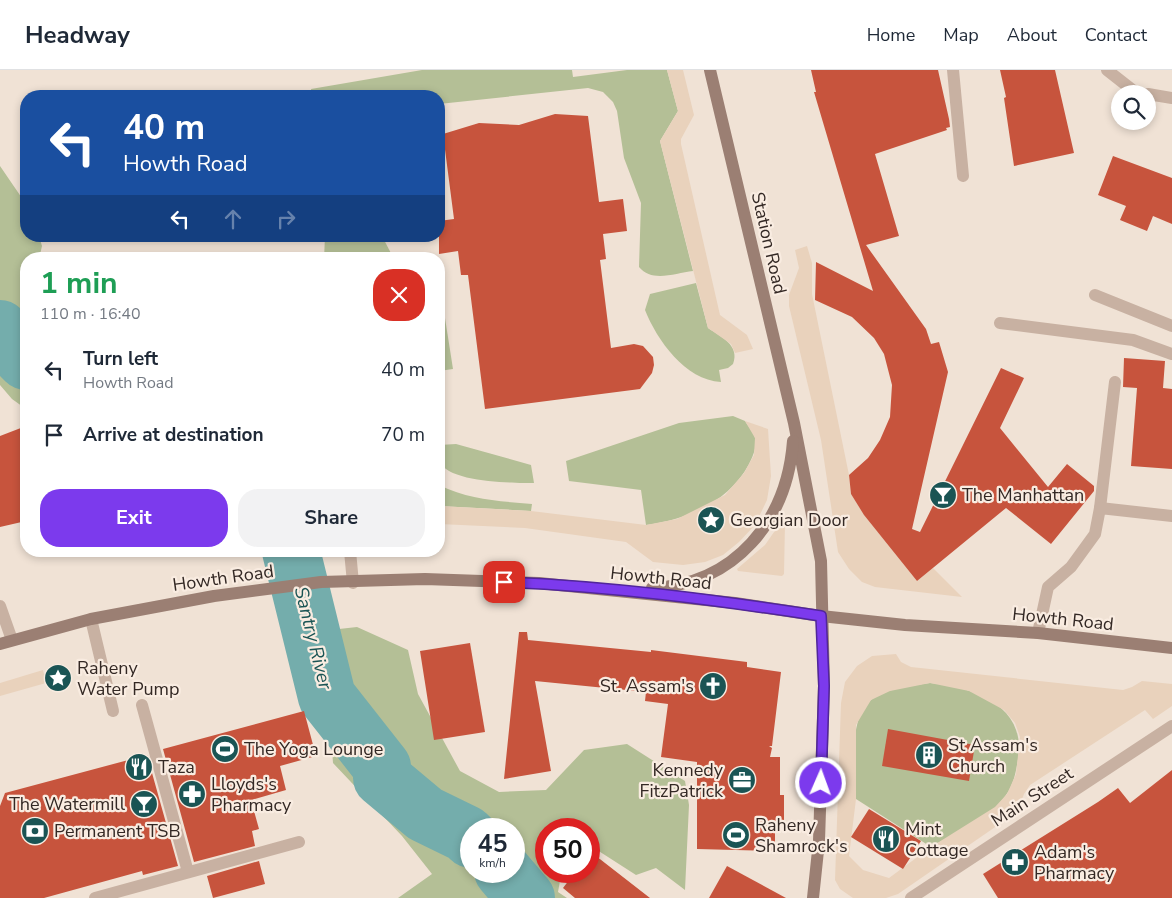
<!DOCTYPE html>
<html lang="en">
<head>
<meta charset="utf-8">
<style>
  :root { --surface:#fff; --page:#f2f2f3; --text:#1f2937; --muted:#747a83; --line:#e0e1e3; --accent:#7c3aed }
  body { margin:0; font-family:"Nunito Sans",sans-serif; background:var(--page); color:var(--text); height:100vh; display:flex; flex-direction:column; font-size:19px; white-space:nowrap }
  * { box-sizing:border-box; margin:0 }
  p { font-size:16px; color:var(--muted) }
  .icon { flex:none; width:28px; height:28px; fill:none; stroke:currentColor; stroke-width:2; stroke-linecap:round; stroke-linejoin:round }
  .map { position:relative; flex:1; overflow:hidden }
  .panel { position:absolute; left:20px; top:182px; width:425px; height:305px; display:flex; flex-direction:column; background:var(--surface); border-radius:20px; box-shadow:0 2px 8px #0003 }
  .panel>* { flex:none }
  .hud { position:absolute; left:20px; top:20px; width:425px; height:152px; border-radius:20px; box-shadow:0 2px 8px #0003; background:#1a4fa0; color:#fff; overflow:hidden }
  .tools { position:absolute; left:1111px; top:15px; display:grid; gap:10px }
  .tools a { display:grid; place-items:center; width:45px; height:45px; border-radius:50%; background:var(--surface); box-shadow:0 2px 8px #0003; font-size:25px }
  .speed { position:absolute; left:460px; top:748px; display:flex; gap:10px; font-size:25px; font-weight:700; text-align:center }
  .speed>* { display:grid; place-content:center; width:65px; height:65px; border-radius:50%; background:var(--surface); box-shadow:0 2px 8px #0003; line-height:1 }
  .speed small { font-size:12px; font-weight:400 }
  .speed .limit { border:8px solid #d22; background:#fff; color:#111 }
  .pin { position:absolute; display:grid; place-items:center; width:42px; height:42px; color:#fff; margin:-21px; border-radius:10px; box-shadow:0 2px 8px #0006 }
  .me { position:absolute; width:55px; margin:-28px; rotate:2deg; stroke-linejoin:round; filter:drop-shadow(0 0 4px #0008) }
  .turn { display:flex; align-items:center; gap:18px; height:105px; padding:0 20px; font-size:22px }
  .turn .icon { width:65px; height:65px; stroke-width:2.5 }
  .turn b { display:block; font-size:35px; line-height:42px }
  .lanes { display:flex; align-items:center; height:48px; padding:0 20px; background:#0003; justify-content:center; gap:25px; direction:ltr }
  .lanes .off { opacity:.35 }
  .round { display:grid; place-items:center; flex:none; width:52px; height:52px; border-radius:20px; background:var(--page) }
  .summary { display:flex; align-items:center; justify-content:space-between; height:85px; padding:0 20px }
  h1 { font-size:30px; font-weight:700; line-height:38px; color:#1e9e55 }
  .cta { display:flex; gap:10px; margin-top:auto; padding:10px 20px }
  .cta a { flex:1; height:58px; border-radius:20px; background:var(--accent); color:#fff; font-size:20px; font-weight:700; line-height:58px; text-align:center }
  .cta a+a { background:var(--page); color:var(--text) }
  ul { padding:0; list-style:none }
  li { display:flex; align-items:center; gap:15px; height:65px; padding:0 20px }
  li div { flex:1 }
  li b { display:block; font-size:19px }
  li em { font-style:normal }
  header { display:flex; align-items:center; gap:30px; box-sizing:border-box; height:70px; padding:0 25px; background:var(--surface); border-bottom:1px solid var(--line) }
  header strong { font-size:24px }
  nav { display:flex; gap:28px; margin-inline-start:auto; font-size:18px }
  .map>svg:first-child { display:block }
</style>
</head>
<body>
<header>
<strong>Headway</strong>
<nav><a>Home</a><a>Map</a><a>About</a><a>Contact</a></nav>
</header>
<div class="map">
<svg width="1172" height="828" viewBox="0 0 1172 828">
  <rect width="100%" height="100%" fill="#f0e2d5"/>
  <!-- green -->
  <g fill="#b4bf96" fill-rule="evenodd">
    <path d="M422,0H572L573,7L627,0H667L678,41L660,71L693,201C675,203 652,213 639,197L641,133L624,88L617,41L613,32L603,22L588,18L439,34V26H312L311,19Z"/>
    <polygon points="0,96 26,134 26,166 39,166 42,176 39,189 26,189 26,339 12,329 0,315"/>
    <polygon points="325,166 382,166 394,189 324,189"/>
    <path d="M696,213L708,258C721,267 740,275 733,294L728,298L719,300L721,312C685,310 657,270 645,240L650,224Z"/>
    <polygon points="442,229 453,299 439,301 439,232"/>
    <path d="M733,346L745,351C748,356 754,362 755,368C757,377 753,386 749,394C729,432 686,450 646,455L641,420L569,411L566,391L679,353Z"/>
    <path d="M456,374L531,395L534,413C514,413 448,413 439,391C437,387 439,380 439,375Z"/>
    <path d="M439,415C470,430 498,431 532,434L531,441L439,436Z"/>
    <path d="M357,557L408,580L418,624L460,701L499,722L546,720L584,680L627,674L685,711L689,735L685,820L656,798L636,805L594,778L589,782V759H546V801H566L561,805L558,822L567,828H398L432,804L402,766L333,693L331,666L300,622L289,577L294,564ZM471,759H514V801H471Z"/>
    <path d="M930,613C973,617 1027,635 1018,689C1016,701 1014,714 1006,725C990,749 956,762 931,777L856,729C854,704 848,647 871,630C886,618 911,616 930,613Z"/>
  </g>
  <!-- plaza -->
  <g fill="#e9d2bc" fill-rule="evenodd">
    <polygon points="667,0 683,0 694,45 681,69 681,74 720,245 747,265 753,279 735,283 731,274 708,258 660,71 678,41"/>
    <polygon points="807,176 812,193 812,224 849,405 851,424 865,446 917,511 933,498 962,527 875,517 862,512 849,499 838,482 821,370 789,236 789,225 799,198 795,180"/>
    <polygon points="745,351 768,359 771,406 767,430 755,455 739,472 723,485 705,492 683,495 653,492 626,472 525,458 439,454 439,436 531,441 646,455 677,449 725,425 744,403 754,385 755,368"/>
    <polygon points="781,452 785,453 784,504 782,506 738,501 737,499 765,475"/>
    <path d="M896,584L901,592L911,597L1123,620L1132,617L1142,611L1172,614V636L1153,649L1145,640L1030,715L1024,724L1017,742L898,824L886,828H853L840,819L835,810L841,633L845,612L857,596L872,586ZM930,613L969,621L1004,640L1015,653L1020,667L1016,704L1007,724L995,737L931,777L889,808L863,800L849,786L856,729V655L871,630L890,621Z"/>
    <polygon points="43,600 46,613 0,626 0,613"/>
  </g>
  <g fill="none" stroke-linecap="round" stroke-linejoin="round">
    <!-- river -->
    <g stroke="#74adac" stroke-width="58">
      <polyline points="0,259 13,278 26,291"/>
      <polyline points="291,481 327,627 382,697 382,708 425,744 466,764 471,769"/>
      <polyline points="503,801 526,828"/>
    </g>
  </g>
  <!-- building -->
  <g fill="#c7543d">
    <polygon points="811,0 938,0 949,49 950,57 946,58 947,60 875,84 899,166 866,175 926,259 931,274 939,272 948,302 912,459 920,462 1001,298 1024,308 1000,358 1048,417 1067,394 1094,416 1094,421 1051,474 1006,438 917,511 864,445 851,424 849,405 868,388 880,370 890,347 892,315 884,284 874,268 852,247 815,230 816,192 873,221 814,22 816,22"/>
    <polygon points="1000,0 1055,0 1074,83 1014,96 1004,28 1006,27"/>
    <polygon points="555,44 588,46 599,132 623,129 627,161 603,164 606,189 600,190 611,278 634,274 643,276 653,287 654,295 652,303 640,319 485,339 468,205 461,205 458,181 439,184 439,151 454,149 443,64 479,53 519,55"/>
    <polygon points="1113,86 1172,108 1172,154 1153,146 1147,161 1120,150 1126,136 1098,125"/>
    <polygon points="1124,288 1165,291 1163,318 1172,319 1172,399 1131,396 1137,318 1123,317"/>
    <polygon points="26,356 26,451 0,457 0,366"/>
    <polygon points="519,562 527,562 528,570 651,582 651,580 747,592 747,597 781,602 772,676 769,676 772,678 770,687 780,687 780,725 784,725 784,751 775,751 775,781 697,779 697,692 661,687 668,634 645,631 646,622 535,611 551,701 504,709"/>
    <polygon points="470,573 485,662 434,670 420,581"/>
    <polygon points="304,641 316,686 280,696 286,720 251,730 259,759 252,761 255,776 194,792 163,679"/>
    <polygon points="888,659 975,675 969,711 882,696"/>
    <polygon points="147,685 178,796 143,805 142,801 44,828 0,828 0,736 5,723"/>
    <polygon points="1172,700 1172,828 998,828 983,804 1098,732 1118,718 1130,733"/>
    <polygon points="869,739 921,771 903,799 851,767"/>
    <polygon points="596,786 650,828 575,828 563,818 576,801 589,801 589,795"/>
    <polygon points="259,791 265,814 213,828 207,806"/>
    <polygon points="727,796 786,828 709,828"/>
  </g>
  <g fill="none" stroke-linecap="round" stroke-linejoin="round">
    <!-- service -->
    <g stroke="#c8b1a2" stroke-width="12">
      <polyline points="953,0 963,106"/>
      <polyline points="1107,0 1135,22"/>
      <polyline points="1095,225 1172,256"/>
      <polyline points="1000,253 1133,270 1172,284"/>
      <polyline points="1100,438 1115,312"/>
      <polyline points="350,481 353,513"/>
      <polyline points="0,536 12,570"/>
      <polyline points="91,549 113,641"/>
      <polyline points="1038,563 1048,517 1071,497 1095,464 1100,438 1172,446"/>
      <polyline points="142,635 188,802"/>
      <polyline points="95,828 299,772"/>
    </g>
    <!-- minor -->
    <g stroke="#c8b1a2" stroke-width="12">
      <polyline points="1148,24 1172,28"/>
      <polyline points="911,828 1172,656"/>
    </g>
    <!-- secondary -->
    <g stroke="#9b7f73" stroke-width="12">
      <polyline points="710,0 794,353 821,491 824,616 819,771 813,828"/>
      <path d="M652,518C735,514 787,451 793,371"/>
      <polyline points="0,574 91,549 214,526 321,512 425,509 539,513 735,533 821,546 905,555 1038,563 1172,578"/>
    </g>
  </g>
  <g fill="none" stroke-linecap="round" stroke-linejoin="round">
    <!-- route casing -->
    <g stroke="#51269a" stroke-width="12">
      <path id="route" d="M504,512C610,516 716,530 821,546L824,616L821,713"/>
    </g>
    <!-- route -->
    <use href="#route" stroke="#7c3aed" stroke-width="9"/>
  </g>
  <!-- icons -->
  <defs>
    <g id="bar-disc" transform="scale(1.4375)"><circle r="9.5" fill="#1a5454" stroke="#f9ece1"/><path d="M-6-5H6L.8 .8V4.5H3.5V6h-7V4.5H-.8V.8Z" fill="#fff"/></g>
    <g id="sight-disc" transform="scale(1.4375)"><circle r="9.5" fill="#1a5454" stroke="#f9ece1"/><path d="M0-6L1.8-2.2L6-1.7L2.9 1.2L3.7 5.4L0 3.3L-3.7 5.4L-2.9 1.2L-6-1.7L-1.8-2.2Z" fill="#fff"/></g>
    <g id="church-disc" transform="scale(1.4375)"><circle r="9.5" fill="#1a5454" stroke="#f9ece1"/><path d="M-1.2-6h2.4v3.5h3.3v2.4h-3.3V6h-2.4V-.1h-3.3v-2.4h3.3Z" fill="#fff"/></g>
    <g id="stadium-disc" transform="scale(1.4375)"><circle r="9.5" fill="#1a5454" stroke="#f9ece1"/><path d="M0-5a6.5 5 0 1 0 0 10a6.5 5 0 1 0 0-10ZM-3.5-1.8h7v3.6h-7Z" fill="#fff"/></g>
    <g id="building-disc" transform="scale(1.4375)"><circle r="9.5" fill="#1a5454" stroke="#f9ece1"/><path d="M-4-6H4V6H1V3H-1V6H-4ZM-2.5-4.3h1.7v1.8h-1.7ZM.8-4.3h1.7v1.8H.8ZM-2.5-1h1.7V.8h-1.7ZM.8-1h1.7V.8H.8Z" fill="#fff"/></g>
    <g id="restaurant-disc" transform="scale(1.4375)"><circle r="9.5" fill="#1a5454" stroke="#f9ece1"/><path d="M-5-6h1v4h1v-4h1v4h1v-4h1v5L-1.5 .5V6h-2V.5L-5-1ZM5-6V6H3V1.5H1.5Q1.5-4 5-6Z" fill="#fff"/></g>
    <g id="office-disc" transform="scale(1.4375)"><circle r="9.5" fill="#1a5454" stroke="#f9ece1"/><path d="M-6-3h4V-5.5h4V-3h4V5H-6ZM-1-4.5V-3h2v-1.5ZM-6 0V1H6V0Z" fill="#fff"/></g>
    <g id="pharmacy-disc" transform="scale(1.4375)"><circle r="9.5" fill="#1a5454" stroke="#f9ece1"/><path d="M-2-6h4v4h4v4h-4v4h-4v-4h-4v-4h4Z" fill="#fff"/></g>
    <g id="bank-disc" transform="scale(1.4375)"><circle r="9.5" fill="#1a5454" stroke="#f9ece1"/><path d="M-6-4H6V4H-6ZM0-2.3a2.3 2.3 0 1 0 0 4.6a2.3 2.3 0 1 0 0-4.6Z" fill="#fff"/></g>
  </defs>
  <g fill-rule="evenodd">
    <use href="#bar-disc" x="943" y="425"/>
    <use href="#sight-disc" x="711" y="450"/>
    <use href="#sight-disc" x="58" y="608"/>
    <use href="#church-disc" x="713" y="616"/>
    <use href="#stadium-disc" x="225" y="679"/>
    <use href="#building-disc" x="929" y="685"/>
    <use href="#restaurant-disc" x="139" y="697"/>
    <use href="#office-disc" x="742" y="710"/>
    <use href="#pharmacy-disc" x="192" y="724"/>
    <use href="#bar-disc" x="144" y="734"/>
    <use href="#bank-disc" x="35" y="761"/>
    <use href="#stadium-disc" x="736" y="765"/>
    <use href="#restaurant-disc" x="886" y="769"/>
    <use href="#pharmacy-disc" x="1015" y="792"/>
  </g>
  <g text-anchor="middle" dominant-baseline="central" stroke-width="4.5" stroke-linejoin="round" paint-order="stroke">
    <!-- street labels -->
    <g font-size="18" fill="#332824" stroke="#f9ece1">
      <text transform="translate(769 173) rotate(77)">Station Road</text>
      <text transform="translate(223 508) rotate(-8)">Howth Road</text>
      <text transform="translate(661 508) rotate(6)">Howth Road</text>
      <text transform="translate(1063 549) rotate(6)">Howth Road</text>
      <text transform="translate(1032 727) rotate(-33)">Main Street</text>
    </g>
    <!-- poi labels -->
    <g font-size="18" fill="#332824" stroke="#f9ece1" text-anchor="start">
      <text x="962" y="425">The Manhattan</text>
      <text x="730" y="450">Georgian Door</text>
      <text x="77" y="598">Raheny<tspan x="77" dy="21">Water Pump</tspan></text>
      <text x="694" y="616" text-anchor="end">St. Assam's</text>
      <text x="948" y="675">St Assam's<tspan x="948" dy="21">Church</tspan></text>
      <text x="244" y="679">The Yoga Lounge</text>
      <text x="158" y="697">Taza</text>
      <text x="723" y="700" text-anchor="end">Kennedy<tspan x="723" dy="21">FitzPatrick</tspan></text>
      <text x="211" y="714">Lloyds's<tspan x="211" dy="21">Pharmacy</tspan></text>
      <text x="125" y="734" text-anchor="end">The Watermill</text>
      <text x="755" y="755">Raheny<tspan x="755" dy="21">Shamrock's</tspan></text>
      <text x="905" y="759">Mint<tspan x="905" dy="21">Cottage</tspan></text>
      <text x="54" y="761">Permanent TSB</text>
      <text x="1034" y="782">Adam's<tspan x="1034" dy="21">Pharmacy</tspan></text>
    </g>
    <!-- water labels -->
    <g font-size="19" font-style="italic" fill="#1a5454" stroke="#f9ece1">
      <text transform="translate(313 568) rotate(76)">Santry River</text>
    </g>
  </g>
</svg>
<div class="tools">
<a><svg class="icon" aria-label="search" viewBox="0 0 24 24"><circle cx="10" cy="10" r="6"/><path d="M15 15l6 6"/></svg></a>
</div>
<div class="speed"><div>45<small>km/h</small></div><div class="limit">50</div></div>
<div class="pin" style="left:504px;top:512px;background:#d93025"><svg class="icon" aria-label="arrive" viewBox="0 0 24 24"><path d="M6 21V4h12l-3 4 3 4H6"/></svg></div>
<svg class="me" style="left:821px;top:713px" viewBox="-20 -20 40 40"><circle r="17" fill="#7c3aed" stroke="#fff" stroke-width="3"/><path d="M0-11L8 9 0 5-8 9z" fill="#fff"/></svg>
<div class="hud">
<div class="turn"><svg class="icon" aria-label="left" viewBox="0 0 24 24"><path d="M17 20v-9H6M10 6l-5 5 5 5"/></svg><div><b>40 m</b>Howth Road</div></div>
<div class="lanes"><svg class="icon" aria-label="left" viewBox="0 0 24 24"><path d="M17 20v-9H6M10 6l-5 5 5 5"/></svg><svg class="icon off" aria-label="ahead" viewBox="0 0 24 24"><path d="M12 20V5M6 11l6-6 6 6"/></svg><svg class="icon off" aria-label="right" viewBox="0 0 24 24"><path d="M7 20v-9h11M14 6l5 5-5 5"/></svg></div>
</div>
<section class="panel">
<div class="summary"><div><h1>1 min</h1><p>110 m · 16:40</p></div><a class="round" style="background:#d93025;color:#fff"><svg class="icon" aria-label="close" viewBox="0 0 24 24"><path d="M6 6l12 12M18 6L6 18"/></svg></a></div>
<ul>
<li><svg class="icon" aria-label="left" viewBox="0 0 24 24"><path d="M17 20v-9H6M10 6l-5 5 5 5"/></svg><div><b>Turn left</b><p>Howth Road</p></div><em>40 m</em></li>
<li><svg class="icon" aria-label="arrive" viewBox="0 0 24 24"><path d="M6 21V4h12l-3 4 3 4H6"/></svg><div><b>Arrive at destination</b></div><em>70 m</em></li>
</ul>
<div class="cta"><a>Exit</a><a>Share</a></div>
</section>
</div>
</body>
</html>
